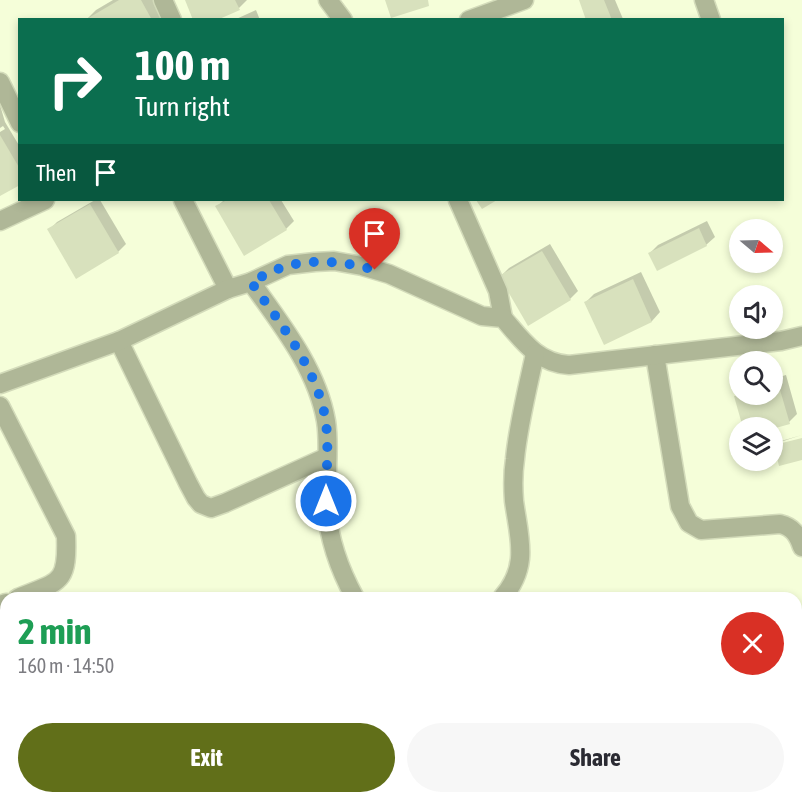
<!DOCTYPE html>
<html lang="en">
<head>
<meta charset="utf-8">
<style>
  :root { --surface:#fff; --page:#f7f7f7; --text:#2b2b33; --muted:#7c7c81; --accent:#616f19 }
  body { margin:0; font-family:"Asap Condensed",sans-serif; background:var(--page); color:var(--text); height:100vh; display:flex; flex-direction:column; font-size:22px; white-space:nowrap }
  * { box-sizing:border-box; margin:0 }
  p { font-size:20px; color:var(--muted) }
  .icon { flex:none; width:33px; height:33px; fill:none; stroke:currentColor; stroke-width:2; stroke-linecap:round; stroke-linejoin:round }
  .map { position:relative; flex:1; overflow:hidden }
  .panel { position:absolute; left:0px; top:592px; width:802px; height:212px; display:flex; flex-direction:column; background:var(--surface); border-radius:18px 18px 0 0; box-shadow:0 3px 9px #0003 }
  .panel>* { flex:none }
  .guide { position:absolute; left:18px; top:18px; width:766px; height:183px; border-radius:0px; box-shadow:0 3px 9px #0003; background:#0b6e4f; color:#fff; overflow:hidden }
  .needle { width:39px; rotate:109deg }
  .fabs { position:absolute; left:729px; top:219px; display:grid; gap:12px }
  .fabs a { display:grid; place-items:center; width:54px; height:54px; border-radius:50%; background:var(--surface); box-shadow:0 3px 9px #0003; font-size:30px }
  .pin { position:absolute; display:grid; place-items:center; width:51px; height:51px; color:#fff; margin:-62px -26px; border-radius:50% 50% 50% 0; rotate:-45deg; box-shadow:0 0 6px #0007 }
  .pin .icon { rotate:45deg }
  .me { position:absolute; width:66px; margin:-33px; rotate:0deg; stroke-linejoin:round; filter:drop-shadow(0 0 4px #0008) }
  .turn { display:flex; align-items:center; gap:21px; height:126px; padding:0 18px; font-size:27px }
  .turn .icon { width:78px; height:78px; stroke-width:2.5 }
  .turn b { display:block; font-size:42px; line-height:51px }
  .then { display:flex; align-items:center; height:57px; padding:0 18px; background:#0003; gap:12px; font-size:22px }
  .round { display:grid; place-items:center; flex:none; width:63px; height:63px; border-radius:32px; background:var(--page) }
  .summary { display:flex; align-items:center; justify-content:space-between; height:102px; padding:0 18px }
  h1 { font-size:36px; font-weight:700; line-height:45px; color:#1e9e55 }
  .button { display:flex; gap:12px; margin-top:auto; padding:12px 18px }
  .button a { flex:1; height:69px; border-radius:36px; background:var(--accent); color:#fff; font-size:24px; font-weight:700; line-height:69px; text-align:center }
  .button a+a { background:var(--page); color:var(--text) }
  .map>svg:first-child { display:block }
</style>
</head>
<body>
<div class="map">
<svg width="802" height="803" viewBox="0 0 802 803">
  <rect width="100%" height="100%" fill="#f5fed9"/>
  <!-- shadow -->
  <g fill="#0003">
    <polygon points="113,0 158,0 169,20 86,20 96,10"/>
    <polygon points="186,0 247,0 239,8"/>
    <polygon points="580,0 615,0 623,19 588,20"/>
    <polygon points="256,10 260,20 234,20"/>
    <polygon points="0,105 5,122 20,147 20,183 0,195 0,132 5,129 3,126 0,128"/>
    <polygon points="95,200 100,200 126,244 118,252 49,230 57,222"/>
    <polygon points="224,200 281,200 294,221 286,229 217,207"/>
    <polygon points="707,221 715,237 706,245 650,253 658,245"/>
    <polygon points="550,244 578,291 570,299 501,276 509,268"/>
    <polygon points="641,272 660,312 652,321 604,343 586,302 594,294"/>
    <polygon points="786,375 797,414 789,422 736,396 740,392 740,394 772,394 772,379"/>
    <polygon points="802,435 780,442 780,446 802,440 802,459 776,446 781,441"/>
  </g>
  <!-- building -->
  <g fill="#d8e1bd">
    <polygon points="119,0 141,0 152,20 85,20"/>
    <polygon points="185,0 235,0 240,10 217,20 193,20"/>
    <polygon points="385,0 428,0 429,6 391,18"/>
    <polygon points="579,0 604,0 612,20 586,20"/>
    <polygon points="0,135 20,169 20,185 0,196"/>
    <polygon points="227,200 269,200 287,230 244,256 215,206"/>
    <polygon points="476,200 497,200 482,209"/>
    <polygon points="90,204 119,253 76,279 47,229"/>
    <polygon points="699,228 707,246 657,271 648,253"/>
    <polygon points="542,251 571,300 528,326 499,276"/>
    <polygon points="633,279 652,322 604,345 584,302"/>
    <polygon points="778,383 790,424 772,429 743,428 734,396 772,394 772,384"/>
    <polygon points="802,438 802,460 779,466 774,445"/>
  </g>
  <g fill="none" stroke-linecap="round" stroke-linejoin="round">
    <!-- minor casing -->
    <g stroke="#d3dbba" stroke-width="21">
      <g id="minor">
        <polyline points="163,0 172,20"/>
        <polyline points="328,0 343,20"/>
        <polyline points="704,0 711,20"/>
        <polyline points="469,20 524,0"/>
        <polyline points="0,82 20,123"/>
        <polyline points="183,200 228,289"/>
        <polyline points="458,200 498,291 503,318"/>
        <polyline points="0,221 45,200"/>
        <path d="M251,282C281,324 317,369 326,421C330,446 326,473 326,499C327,535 338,567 355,598"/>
        <polyline points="119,341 188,483 196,498 201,504 211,508 225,503 327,457"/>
        <path d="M655,355L680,506L689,523L701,530L780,524C793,527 798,535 802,547"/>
        <path d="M0,384L119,341L228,289L251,282L288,265L315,262L334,261L362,266L389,274L482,316L503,318C522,340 537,363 569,365L781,341L802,336"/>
        <path d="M0,406L66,536C68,585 59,581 18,598"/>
        <path d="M502,598C530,566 519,538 514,501C513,488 513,472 515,459C518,426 528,386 535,354"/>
        <polyline points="0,605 6,603"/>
        <polyline points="0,689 6,688"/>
        <polyline points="422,798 424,803"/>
        <polyline points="162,803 183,798"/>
      </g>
    </g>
    <!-- minor -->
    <use href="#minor" stroke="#afb797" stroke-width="18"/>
  </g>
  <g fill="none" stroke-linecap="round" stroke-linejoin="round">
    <!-- route -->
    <path stroke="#1a73e8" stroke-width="10" stroke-dasharray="0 18" d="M326,501C326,475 329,448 326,423C319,371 280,323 251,282C263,276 277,268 290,265C319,259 347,262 375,270"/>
  </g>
</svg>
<div class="fabs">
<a><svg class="needle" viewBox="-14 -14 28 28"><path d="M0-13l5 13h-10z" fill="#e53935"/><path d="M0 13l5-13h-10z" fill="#7c7c81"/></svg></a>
<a><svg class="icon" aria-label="sound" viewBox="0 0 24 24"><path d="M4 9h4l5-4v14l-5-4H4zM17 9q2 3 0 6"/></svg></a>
<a><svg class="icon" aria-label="search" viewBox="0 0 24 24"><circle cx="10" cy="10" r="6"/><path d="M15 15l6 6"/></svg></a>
<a><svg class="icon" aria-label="layers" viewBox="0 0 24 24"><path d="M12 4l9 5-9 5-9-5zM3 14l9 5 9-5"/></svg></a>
</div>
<div class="pin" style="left:375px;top:270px;background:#d93025"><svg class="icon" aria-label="arrive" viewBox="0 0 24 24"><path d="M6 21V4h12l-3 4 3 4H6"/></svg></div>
<svg class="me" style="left:326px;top:501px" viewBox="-20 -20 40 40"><circle r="17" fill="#1a73e8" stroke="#fff" stroke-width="3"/><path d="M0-11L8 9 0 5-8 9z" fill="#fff"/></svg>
<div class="guide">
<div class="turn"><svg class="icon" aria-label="right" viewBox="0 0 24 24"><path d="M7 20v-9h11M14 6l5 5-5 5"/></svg><div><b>100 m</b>Turn right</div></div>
<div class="then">Then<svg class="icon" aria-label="arrive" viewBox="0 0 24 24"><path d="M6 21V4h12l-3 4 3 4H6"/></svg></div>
</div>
<section class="panel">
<div class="summary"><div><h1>2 min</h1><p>160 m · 14:50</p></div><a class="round" style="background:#d93025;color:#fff"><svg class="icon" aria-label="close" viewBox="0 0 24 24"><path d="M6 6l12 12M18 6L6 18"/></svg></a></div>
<div class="button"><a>Exit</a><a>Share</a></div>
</section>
</div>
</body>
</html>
